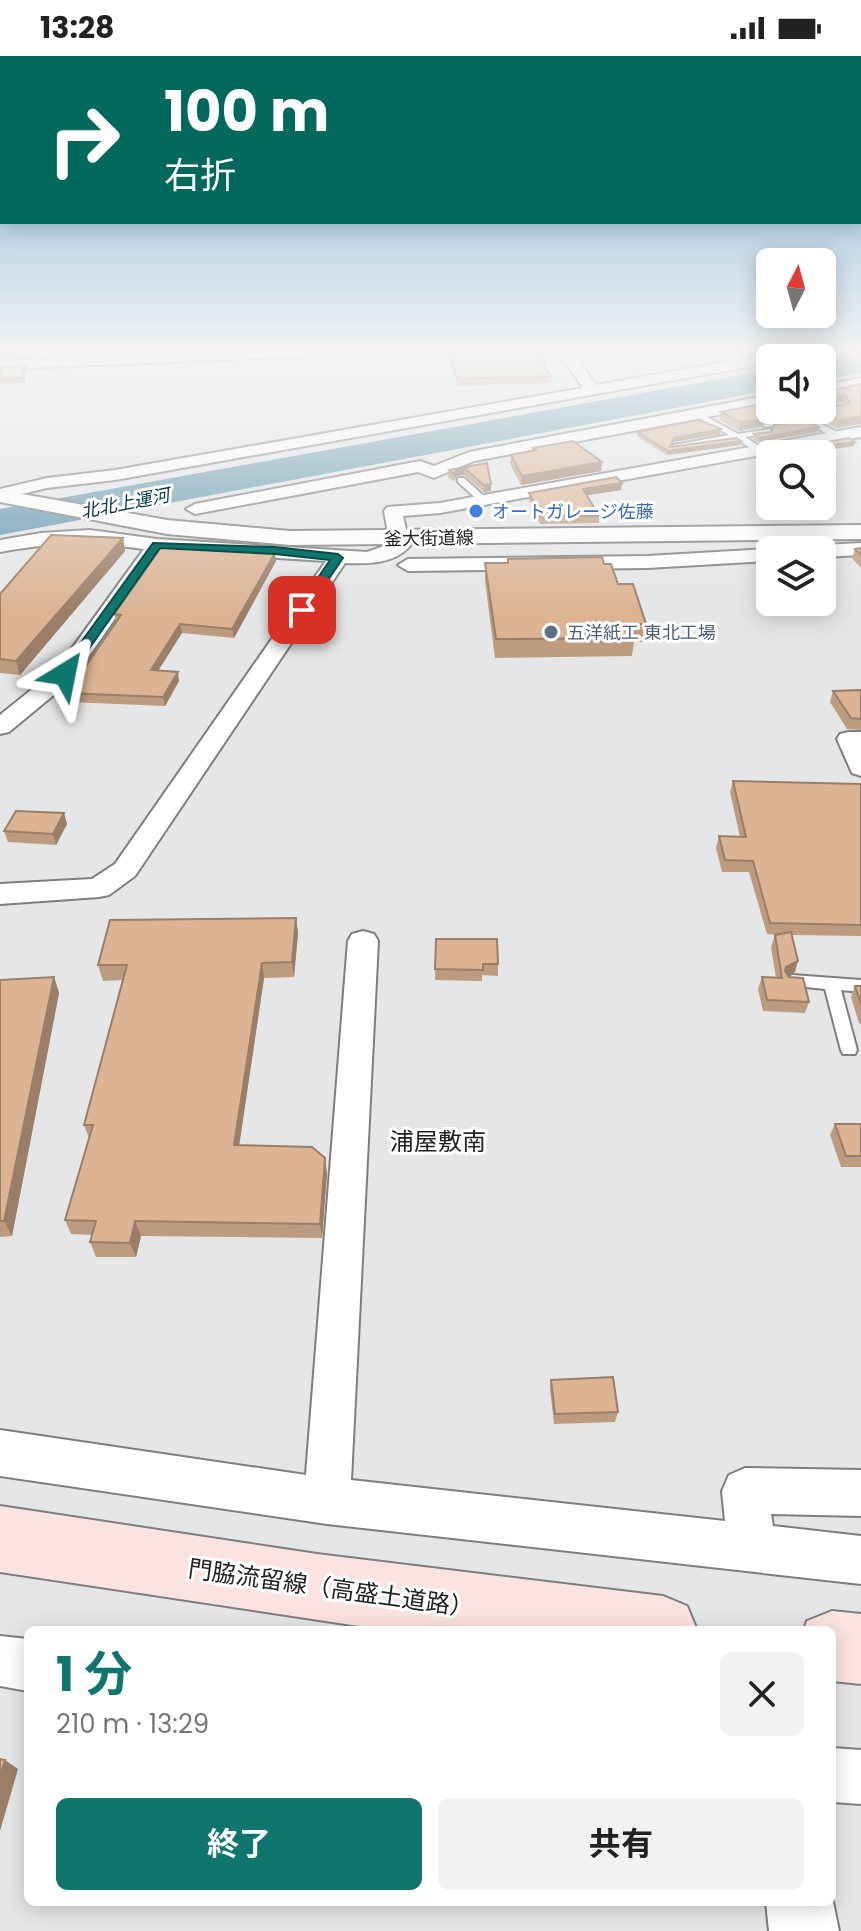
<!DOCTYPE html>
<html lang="ja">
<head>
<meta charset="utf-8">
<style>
  :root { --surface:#fff; --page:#f2f2f2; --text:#222; --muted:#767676; --accent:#0f766e }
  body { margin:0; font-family:Poppins,"Noto Sans JP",sans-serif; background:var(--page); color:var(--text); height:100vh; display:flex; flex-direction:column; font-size:30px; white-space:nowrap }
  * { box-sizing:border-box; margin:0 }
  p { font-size:26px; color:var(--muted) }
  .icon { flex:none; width:44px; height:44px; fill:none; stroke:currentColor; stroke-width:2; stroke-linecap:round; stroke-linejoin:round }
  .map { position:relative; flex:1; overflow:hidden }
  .side { position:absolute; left:24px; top:1570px; width:812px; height:280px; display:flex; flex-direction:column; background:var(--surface); border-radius:12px; box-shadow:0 4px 20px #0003 }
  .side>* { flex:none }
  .hud { position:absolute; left:0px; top:0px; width:862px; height:168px; box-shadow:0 4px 20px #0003; background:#00695c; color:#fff; overflow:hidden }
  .needle { width:52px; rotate:6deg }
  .fabs { position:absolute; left:756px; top:192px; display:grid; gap:16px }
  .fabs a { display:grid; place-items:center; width:80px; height:80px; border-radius:12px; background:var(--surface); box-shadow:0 4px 20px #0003; font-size:40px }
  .pin { position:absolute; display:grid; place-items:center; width:68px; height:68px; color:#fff; margin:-34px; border-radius:16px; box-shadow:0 4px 12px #0006 }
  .me { position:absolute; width:88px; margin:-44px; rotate:35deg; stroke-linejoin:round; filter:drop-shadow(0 0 6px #0008) }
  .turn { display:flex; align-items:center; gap:28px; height:168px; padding:0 32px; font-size:36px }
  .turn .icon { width:104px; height:104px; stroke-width:2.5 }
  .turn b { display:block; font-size:56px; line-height:68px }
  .round { display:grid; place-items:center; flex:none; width:84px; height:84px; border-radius:12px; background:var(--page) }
  .headline { display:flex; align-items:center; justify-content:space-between; height:136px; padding:0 32px }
  h1 { font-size:48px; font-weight:700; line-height:60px; color:var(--accent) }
  .cta { display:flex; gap:16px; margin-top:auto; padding:16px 32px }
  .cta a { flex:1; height:92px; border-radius:12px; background:var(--accent); color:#fff; font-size:32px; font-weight:700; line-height:92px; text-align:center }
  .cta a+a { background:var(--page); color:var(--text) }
  .status { display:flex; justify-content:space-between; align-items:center; height:56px; padding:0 40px; background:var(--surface); direction:ltr }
  .status svg { height:22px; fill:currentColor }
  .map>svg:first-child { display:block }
</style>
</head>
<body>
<div class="status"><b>13:28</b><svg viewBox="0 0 49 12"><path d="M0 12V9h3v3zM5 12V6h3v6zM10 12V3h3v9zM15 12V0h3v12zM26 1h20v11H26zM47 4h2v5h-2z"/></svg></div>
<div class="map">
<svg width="861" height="1875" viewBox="0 0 861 1875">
  <rect width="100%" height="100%" fill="#e5e6e7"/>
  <!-- water -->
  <g fill="#6599ae">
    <polygon points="861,297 861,317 822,324 822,304"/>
    <polygon points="770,314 770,334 0,479 0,453"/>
  </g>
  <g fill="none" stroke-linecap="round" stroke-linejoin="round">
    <!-- service casing -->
    <g stroke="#7e7e80" stroke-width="4">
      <g id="service">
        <polygon points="690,294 714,298 749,294 721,300 741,306 738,310"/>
        <polygon points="837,350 840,354 805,360 841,378 841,382 835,382 804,365 766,371 762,369 796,362 794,357"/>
        <polygon points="698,356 738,378 770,373 770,377 745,381 765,394 758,396 736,383 671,393 674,389 729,379 695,360"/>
        <polygon points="458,422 464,422 487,443 487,447 481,447 458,426"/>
        <polygon points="792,919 861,924 861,936 841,934 857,994 855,998 843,998 841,994 825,933 786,929 784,925"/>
      </g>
    </g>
    <!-- minor casing -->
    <g stroke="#7e7e80" stroke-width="4">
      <g id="minor">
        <polygon points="258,294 377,294 370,298 0,313 0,305"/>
        <polygon points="557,294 571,294 596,329 792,294 824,294 796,302 770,302 770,307 115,424 47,432 0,443 0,433 47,422 115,414 583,332"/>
        <polygon points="861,322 861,330 822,338 822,330"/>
        <polygon points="770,339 770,349 474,405 434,422 418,416 195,458 186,453 195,448 420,405 434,410 469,396"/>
        <path d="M861,371V381L440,457L403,460L410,490C394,508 368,508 345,507L135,820L109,839L99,841L0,848V828L92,823L115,808L326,505L162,495L73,623L9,676L0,678V659L57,613L144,493C89,486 55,486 0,496V484L41,477L90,474L157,483L367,496L390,488L384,455L387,451L440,447Z"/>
        <polygon points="861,487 861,499 822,501 822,494 813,494 822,489"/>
        <polygon points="770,493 774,494 770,494 770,505 647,512 408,515 398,509 408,503 647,500"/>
        <polygon points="849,676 861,676 861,720 852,717 837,683 840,678"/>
        <polygon points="363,875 374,878 378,885 351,1424 725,1465 722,1435 729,1419 745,1412 861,1414 861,1460 771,1458 773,1470 861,1480 861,1528 327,1468 0,1420 0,1374 306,1419 348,885 352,878"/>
        <polygon points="0,1580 28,1583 28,1635 0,1630"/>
        <polygon points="832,1692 861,1694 861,1748 832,1746"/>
      </g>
    </g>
    <!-- tertiary casing -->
    <g stroke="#7e7e80" stroke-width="4">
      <g id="tertiary">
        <polygon points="0,434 167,464 290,475 861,469 861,483 290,489 167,478 0,446"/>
        <polygon points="832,1841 839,1875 769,1875 766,1846 832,1846"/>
      </g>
    </g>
    <!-- secondary casing -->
    <g stroke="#7e7e80" stroke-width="4">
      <g id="secondary">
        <polygon points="0,1450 317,1498 663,1540 687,1550 697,1574 385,1574 0,1516"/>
        <polygon points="832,1555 861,1558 861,1628 832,1625 832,1574 804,1574 807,1565"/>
      </g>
    </g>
    <!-- service -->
    <use href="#service" fill="#fff" fill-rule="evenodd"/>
    <!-- minor -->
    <use href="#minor" fill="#fff" fill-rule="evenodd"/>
    <!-- tertiary -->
    <use href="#tertiary" fill="#fff" fill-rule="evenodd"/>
    <!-- secondary -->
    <use href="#secondary" fill="#fbe4df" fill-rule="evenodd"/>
  </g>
  <!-- wall -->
  <g fill="#bd9b7f">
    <polygon points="0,294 29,294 29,301 0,302"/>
    <polygon points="445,294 537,294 547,306 547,313 551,320 551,327 458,330"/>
    <polygon points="670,294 694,294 693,298 670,298"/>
    <polygon points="0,311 26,315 24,327 0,328"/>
    <polygon points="861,328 861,368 836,372 815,361 816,354 822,354 844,348 843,346 822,349 822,336"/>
    <polygon points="770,354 794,354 792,360 762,366 760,371 739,375 720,364 721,356"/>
    <polygon points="637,376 720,378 673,386 671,391 741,385 740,389 667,399 637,380"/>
    <polygon points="817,376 758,386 753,383 754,378"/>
    <polygon points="533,392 602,406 601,415 521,429 510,408 511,399 532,395"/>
    <polygon points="487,407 491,435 484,436 464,419 456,420 455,426 448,421 449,414"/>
    <polygon points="622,427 621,434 587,439 599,460 599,467 540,468 529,444 529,437"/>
    <polygon points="123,482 125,495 20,619 0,617 0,538"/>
    <polygon points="861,492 861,512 852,502 855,493"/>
    <polygon points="508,503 604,508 646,568 643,586 634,586 632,600 495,602 485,525 485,507 507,507"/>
    <polygon points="276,505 234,582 182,577 158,614 179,625 165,650 70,646 67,637 116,566 114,558"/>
    <polygon points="861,634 861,674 847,673 830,646 833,635"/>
    <polygon points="733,725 861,728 861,880 792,879 795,916 788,919 809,946 805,957 763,955 758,933 762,921 776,922 771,891 775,879 779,879 767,878 749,816 722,816 716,792 719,780 740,781 730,736"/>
    <polygon points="67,768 56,789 8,786 4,775"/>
    <polygon points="296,862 298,877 294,921 264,922 239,1089 327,1117 322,1182 141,1180 136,1201 96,1201 90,1186 92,1179 71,1178 65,1164 89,1082 84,1069 122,924 103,925 98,909"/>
    <polygon points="436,883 498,908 498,920 482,919 482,925 435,924"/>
    <polygon points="54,921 59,937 12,1180 0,1181 0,924"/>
    <polygon points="855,930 861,930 861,968 859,967 851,941"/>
    <polygon points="835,1068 861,1068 861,1111 841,1111 830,1079"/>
    <polygon points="551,1324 618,1356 615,1366 554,1368 550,1333"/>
  </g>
  <!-- shaded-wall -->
  <g fill="#9a7e68">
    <polygon points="25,310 26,315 24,327 23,322"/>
    <polygon points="845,338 843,346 822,349 822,342"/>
    <polygon points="782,354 793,354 792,360 762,366 760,371 739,375 740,366 763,358"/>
    <polygon points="861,360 861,368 836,372 839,364"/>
    <polygon points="819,371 817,376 758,386 759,382"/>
    <polygon points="721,373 720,378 673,386 670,395 741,385 740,389 667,399 668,395 674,382"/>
    <polygon points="855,386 854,390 803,398 804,393"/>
    <polygon points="602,406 601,415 521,429 522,420"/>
    <polygon points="464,412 464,419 456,420 455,426 456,413"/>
    <polygon points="622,427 621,434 582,440 583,433"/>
    <polygon points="491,428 491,435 484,436 484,429"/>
    <polygon points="123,482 125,495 20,619 16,605"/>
    <polygon points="275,497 276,505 234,582 232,573"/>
    <polygon points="180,568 182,577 153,623 151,614"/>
    <polygon points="178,616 179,625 165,650 163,641"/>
    <polygon points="64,757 67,768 56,789 53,778"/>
    <polygon points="296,862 298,877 294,921 292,906"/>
    <polygon points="798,905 795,916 782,923 786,911"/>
    <polygon points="262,907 264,922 237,1104 234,1089"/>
    <polygon points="54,921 59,937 12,1180 4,1165"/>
    <polygon points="325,1102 327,1117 322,1182 320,1168"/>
    <polygon points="135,1165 141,1180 136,1201 130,1187"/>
    <polygon points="5,1704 18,1713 0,1775 0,1721"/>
  </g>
  <!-- building -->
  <g fill="#dcb494" stroke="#9a7e68" stroke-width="2">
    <polygon points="0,294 28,294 27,296 0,297"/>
    <polygon points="448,294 537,294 547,306 542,307 551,320 458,323"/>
    <polygon points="25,310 23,322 0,323 0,311"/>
    <polygon points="861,328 861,360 839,364 818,354 850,347 845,338 822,342 822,336"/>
    <polygon points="770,346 770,354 782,354 763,358 762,363 740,366 721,356"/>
    <polygon points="699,364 721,373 674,382 670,391 736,382 741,385 668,395 637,376"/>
    <polygon points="804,364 819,371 759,382 754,378 771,376 774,369"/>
    <polygon points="849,382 855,386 804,393 800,391"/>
    <polygon points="573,385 602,406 522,420 511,399 536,394 533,392"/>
    <polygon points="487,407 491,428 484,429 464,412 456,413 455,419 449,414"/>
    <polygon points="616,421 622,427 583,433 599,460 541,460 529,437"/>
    <polygon points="51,479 123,482 16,605 0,603 0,538"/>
    <polygon points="162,490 275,497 232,573 180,568 151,614 178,616 163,641 67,637 121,559 114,558 122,547"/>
    <polygon points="861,492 861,499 855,493"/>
    <polygon points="602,501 604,508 611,508 618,528 633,528 646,568 630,568 634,582 496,583 485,507 508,507 508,503"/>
    <polygon points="861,634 861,663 851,662 833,635"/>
    <polygon points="733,725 861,728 861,869 770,867 753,805 725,804 719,780 746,781"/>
    <polygon points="16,755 64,757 53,778 4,775"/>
    <polygon points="296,862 292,906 262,907 234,1089 312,1091 325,1102 320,1168 135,1165 130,1187 90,1186 96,1165 65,1164 93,1069 84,1069 127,909 98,909 110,864"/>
    <polygon points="791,876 798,905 786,911 785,915 789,921 803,922 809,946 767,944 762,921 782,922 775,879"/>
    <polygon points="436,883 497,883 498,908 483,908 483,914 435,913"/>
    <polygon points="54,921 4,1165 0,1165 0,924"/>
    <polygon points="855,930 861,930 861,948"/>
    <polygon points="835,1068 861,1068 861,1100 846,1100"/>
    <polygon points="613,1321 618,1356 555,1358 551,1324"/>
    <polygon points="0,1703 5,1704 0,1721"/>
  </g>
  <!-- sky -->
  <linearGradient id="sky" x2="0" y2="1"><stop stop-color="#73a9d1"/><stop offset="0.53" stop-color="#f3f4f4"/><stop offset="1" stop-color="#f3f4f4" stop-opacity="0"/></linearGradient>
  <rect width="861" height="557" fill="url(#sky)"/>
  <!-- route -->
  <polygon fill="#0f766e" stroke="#0a4d48" stroke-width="2" points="153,487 275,491 338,498 343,502 306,556 302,557 296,554 330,504 275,498 160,492 69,621 60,621 58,618"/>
  <!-- markers -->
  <circle fill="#3f7fe0" stroke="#fff" stroke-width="3" cx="476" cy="455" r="8"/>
  <circle fill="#5c6f8a" stroke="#fff" stroke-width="3" cx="551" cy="576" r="8"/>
  <g text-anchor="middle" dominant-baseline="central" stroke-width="6" stroke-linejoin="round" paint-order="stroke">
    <!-- far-water labels -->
    <g font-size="18" font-style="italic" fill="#043545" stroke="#fff">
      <text transform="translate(125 447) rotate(-11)">北北上運河</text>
    </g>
    <!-- far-shop labels -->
    <g font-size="18" fill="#366cbe" stroke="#fff" text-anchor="start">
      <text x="492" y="455">オートガレージ佐藤</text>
    </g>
    <!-- far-street labels -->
    <g font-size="18" fill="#1f1f20" stroke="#fff">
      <text transform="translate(429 482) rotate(-1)">釜大街道線</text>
    </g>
    <!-- far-service labels -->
    <g font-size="18" fill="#4e5e75" stroke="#fff" text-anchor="start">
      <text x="567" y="576">五洋紙工 東北工場</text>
    </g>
    <!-- quarter labels -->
    <g font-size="24" fill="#1f1f20" stroke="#fff">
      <text x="438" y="1085">浦屋敷南</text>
    </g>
    <!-- near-street labels -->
    <g font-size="24" fill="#1f1f20" stroke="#fff">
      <text transform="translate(331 1532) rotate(8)">門脇流留線（高盛土道路）</text>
    </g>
  </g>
</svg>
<div class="fabs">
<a><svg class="needle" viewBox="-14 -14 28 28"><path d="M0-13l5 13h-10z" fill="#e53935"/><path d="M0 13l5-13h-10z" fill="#767676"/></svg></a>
<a><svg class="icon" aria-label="sound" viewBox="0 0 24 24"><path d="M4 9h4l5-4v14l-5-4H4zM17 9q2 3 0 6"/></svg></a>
<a><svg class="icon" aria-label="search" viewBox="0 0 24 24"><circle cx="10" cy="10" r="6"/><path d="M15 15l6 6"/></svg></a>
<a><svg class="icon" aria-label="layers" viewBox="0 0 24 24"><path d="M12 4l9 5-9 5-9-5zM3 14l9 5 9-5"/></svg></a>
</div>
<div class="pin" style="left:302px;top:554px;background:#d93025"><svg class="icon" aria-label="arrive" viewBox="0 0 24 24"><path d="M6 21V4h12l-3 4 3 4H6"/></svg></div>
<svg class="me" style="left:65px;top:618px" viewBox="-20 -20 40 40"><path d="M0-17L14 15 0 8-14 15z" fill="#0f766e" stroke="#fff" stroke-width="4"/></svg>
<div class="hud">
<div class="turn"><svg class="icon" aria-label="right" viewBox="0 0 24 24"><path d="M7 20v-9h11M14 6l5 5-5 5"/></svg><div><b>100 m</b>右折</div></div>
</div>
<section class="side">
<div class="headline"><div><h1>1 分</h1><p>210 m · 13:29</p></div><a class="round"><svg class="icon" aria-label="close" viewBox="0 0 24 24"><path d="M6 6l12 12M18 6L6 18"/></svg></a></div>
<div class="cta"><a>終了</a><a>共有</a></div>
</section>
</div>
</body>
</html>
